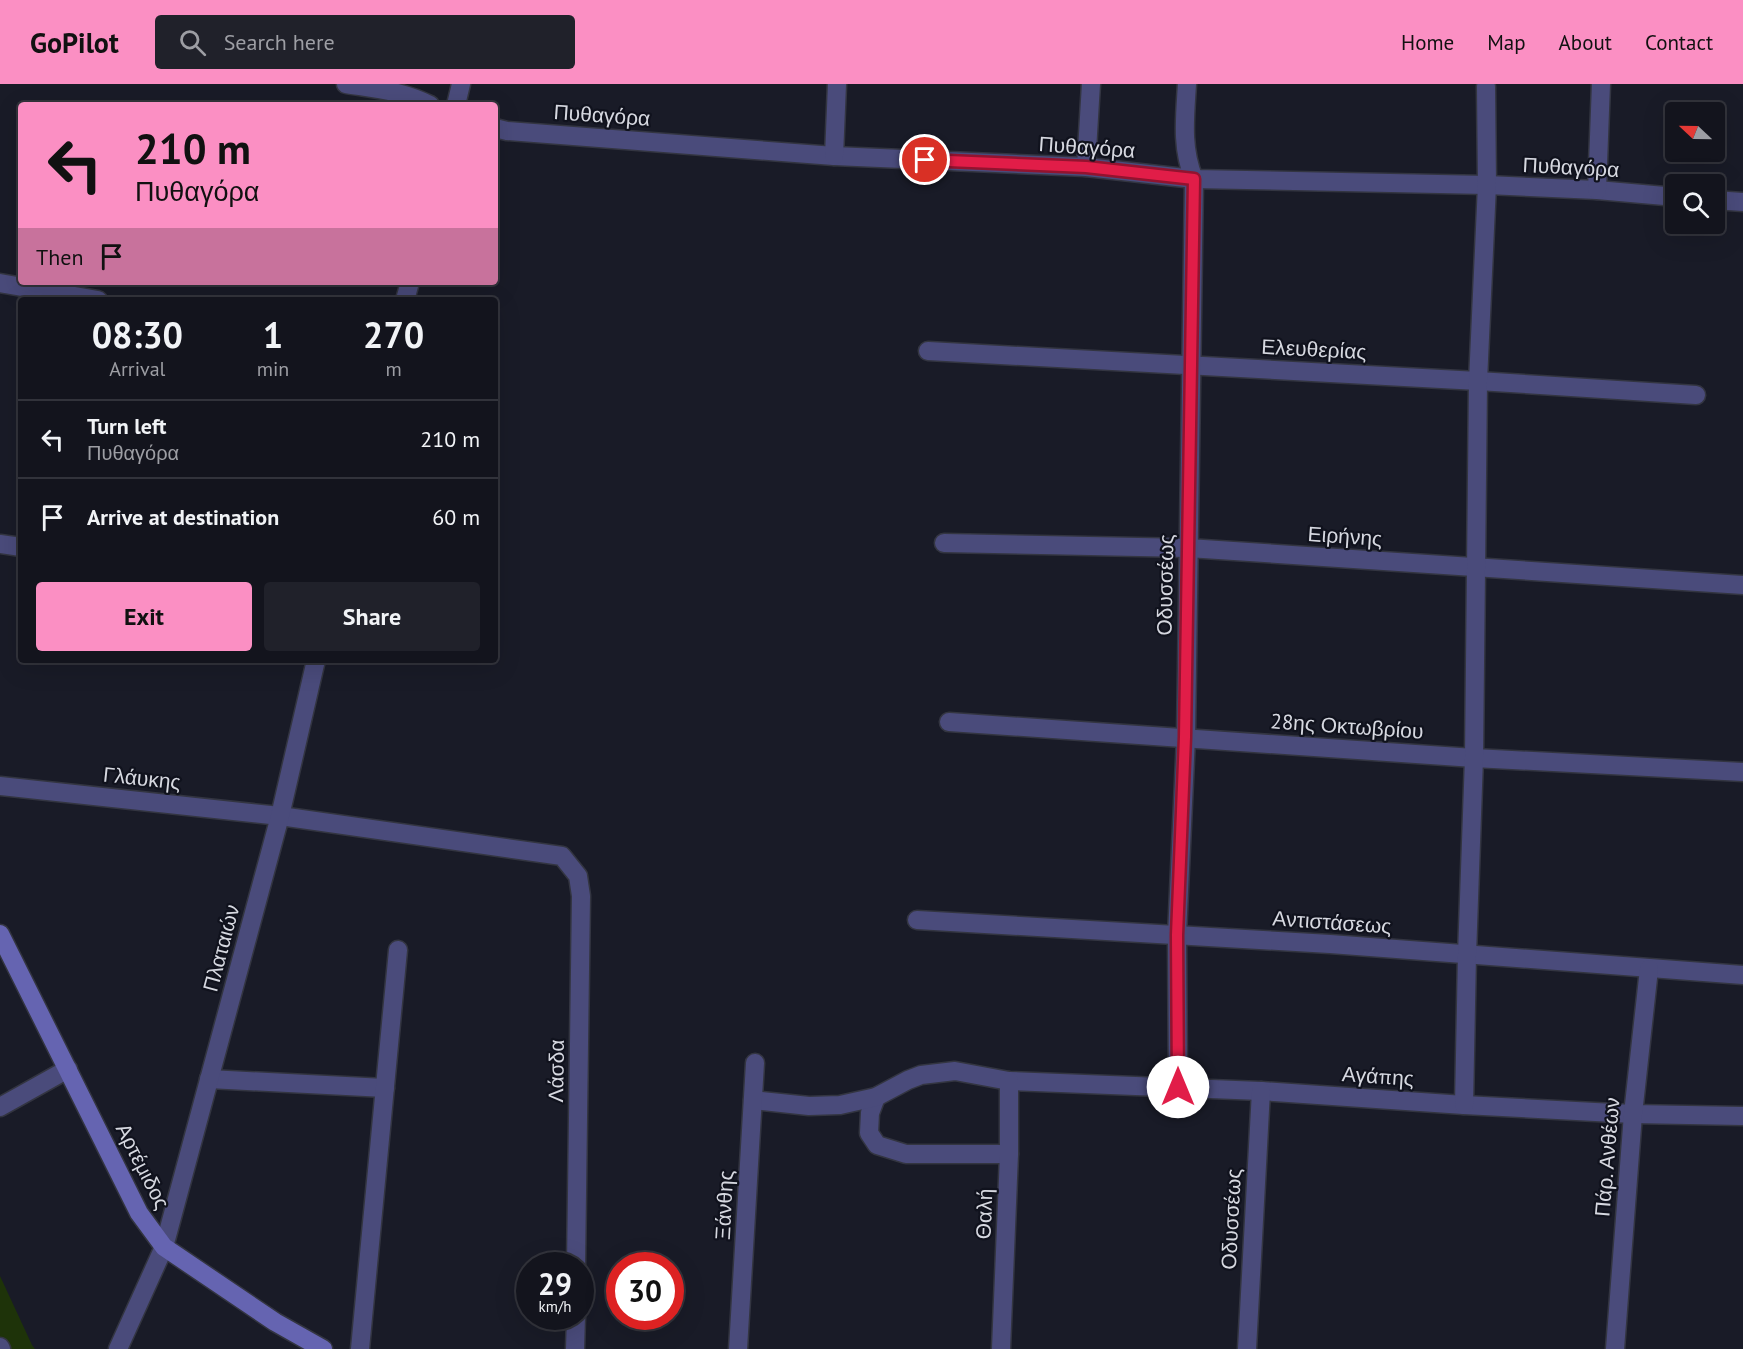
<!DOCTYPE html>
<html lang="en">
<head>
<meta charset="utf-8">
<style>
  :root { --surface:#13141d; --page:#20212a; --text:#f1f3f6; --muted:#9d9ea4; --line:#32333b; --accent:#fb8fc3 }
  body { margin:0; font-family:"PT Sans",sans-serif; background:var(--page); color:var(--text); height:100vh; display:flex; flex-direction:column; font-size:22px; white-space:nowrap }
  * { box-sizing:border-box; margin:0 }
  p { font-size:20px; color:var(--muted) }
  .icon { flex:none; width:33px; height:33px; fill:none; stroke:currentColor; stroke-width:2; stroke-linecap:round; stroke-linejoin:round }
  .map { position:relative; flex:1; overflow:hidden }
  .drawer { position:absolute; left:18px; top:213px; width:480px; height:366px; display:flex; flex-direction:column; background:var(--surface); border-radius:6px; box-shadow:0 6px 24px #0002,0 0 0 2px var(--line) }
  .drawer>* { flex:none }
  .guide { position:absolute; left:18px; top:18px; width:480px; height:183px; border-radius:6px; box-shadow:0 6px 24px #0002,0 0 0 2px var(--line); background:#fb8fc3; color:#111; overflow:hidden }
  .needle { width:39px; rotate:292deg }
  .fabs { position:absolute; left:1665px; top:18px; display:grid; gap:12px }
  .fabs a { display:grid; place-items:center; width:60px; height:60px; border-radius:6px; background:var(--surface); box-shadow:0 6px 24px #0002,0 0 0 2px var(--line); font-size:30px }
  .speed { position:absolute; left:516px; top:1168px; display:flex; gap:12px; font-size:30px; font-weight:700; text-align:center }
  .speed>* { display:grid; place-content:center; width:78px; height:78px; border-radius:50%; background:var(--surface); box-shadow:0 6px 24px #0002,0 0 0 2px var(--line); line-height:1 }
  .speed small { font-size:15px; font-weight:400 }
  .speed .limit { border:9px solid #d22; background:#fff; color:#111 }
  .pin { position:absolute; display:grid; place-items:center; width:51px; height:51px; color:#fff; margin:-26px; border:3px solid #fff; border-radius:50%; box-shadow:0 2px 6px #0007 }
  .me { position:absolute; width:66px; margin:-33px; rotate:0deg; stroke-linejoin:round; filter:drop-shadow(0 0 4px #0008) }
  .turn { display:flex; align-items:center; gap:21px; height:126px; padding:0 18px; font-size:27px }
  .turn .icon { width:78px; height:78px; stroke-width:2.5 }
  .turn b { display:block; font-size:42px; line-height:51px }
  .then { display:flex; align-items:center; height:57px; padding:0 18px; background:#0003; gap:12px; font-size:22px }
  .eta { display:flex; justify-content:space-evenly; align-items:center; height:102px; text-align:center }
  .eta b { font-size:36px; font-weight:600; line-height:42px }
  .cta { display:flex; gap:12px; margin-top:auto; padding:12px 18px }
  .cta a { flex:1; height:69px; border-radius:6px; background:var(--accent); color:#111; font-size:24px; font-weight:600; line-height:69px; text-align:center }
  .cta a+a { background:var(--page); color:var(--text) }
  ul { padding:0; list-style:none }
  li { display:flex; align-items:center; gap:18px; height:78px; padding:0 18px; border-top:2px solid var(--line) }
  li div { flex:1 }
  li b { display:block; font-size:22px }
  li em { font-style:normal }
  header { display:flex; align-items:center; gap:36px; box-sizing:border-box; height:84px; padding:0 30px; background:var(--accent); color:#111 }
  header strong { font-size:28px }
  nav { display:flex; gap:33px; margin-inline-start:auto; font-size:21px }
  .search { width:420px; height:54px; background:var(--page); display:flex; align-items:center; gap:15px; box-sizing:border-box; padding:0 21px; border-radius:6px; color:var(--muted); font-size:22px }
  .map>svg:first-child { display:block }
</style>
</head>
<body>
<header>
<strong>GoPilot</strong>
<div class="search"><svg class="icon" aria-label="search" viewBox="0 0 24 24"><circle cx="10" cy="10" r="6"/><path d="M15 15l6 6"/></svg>Search here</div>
<nav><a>Home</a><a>Map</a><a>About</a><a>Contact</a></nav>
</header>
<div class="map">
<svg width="1743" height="1265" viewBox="0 0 1743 1265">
  <rect width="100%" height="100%" fill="#191b27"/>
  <!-- green -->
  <polygon fill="#1e3309" points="0,1192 32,1261 35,1265 0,1265"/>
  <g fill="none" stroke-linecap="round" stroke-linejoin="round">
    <!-- street casing -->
    <g stroke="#333541" stroke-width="21">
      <g id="street">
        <path d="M346,0C377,5 402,7 430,21"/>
        <polyline points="456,21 461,0"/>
        <polyline points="495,44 507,47 834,72 1086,83 1194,95 1487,101 1597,106 1676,113"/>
        <polyline points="834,72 837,0"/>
        <polyline points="1086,83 1091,0"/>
        <polyline points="1597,106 1601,0"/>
        <polyline points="1714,116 1743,118"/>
        <polyline points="0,199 98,216"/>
        <polyline points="405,216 410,198"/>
        <polyline points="928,267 1478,297 1696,311"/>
        <polyline points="944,459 1188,464 1743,501"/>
        <polyline points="0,460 21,463"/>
        <polyline points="949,638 1474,674 1743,688"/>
        <polyline points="0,702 280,732 562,772 578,792 581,812 576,1182"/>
        <polyline points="917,836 1330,860 1743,891"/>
        <polyline points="209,995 385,1004"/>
        <path d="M1178,1003L1177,851L1186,653L1194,95C1181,64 1185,33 1187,0"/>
        <polyline points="876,1013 870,1029 869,1049 877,1061 906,1070 1009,1070"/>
        <polyline points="753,1016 809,1022 840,1021 876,1013 908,996 921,991 955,987 1009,997 1261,1007 1464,1021 1633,1030 1743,1032"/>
        <polyline points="1464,1021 1467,871 1474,674 1478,297 1487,101 1486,3"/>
        <polyline points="0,1023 68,985"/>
        <polyline points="0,1263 1,1265"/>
        <polyline points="118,1265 164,1163 280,732 316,576"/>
        <polyline points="360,1265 398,866"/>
        <polyline points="575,1265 576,1233"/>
        <polyline points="738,1265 755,979"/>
        <polyline points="1001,1265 1009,1070 1009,997"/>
        <polyline points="1247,1265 1261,1007"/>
        <polyline points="1615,1265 1633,1030 1649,885"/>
      </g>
    </g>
    <!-- secondary casing -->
    <g stroke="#333541" stroke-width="21">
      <polyline id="secondary" points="0,850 139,1129 164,1163 275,1238 323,1265"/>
    </g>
    <!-- street -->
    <use href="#street" stroke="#4a4b7b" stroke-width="18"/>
    <!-- secondary -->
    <use href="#secondary" stroke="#6564b1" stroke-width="18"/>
  </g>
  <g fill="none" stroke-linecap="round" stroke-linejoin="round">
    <!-- route casing -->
    <g stroke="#92132f" stroke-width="15">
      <polyline id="route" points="925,76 1086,83 1194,95 1185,653 1177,851 1178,1003"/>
    </g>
    <!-- route -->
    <use href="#route" stroke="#e11d48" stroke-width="10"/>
  </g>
  <g text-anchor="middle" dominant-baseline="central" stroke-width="4.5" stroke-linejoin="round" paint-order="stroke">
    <!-- street labels -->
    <g font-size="21" fill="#d6d8e0" stroke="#10121d">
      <text transform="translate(602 31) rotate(4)">Πυθαγόρα</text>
      <text transform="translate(1087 63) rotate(4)">Πυθαγόρα</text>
      <text transform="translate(1571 83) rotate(3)">Πυθαγόρα</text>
      <text transform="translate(1314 265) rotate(3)">Ελευθερίας</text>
      <text transform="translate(1345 452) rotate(4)">Ειρήνης</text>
      <text transform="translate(1165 501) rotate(-89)">Οδυσσέως</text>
      <text transform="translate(1347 642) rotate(4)">28ης Οκτωβρίου</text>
      <text transform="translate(142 694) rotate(6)">Γλάυκης</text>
      <text transform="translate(1332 838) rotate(4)">Αντιστάσεως</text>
      <text transform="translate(221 864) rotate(-75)">Πλαταιών</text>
      <text transform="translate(556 987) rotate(-89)">Λάσδα</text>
      <text transform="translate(1378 992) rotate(4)">Αγάπης</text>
      <text transform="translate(1607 1073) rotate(-85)">Πάρ. Ανθέων</text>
      <text transform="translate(143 1082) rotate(63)">Αρτέμιδος</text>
      <text transform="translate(724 1121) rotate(-87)">Ξάνθης</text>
      <text transform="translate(984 1130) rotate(-88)">Θαλή</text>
      <text transform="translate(1231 1135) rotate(-87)">Οδυσσέως</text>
    </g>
  </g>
</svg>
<div class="fabs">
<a><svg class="needle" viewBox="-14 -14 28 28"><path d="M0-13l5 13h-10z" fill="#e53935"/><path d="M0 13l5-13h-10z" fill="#9d9ea4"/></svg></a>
<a><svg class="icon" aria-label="search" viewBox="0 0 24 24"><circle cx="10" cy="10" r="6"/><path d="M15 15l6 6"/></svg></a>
</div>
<div class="speed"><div>29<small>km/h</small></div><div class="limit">30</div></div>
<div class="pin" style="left:925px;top:76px;background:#d93025"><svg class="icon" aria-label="arrive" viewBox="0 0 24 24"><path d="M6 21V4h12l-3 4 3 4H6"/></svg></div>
<svg class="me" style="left:1178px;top:1003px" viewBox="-20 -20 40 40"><circle r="19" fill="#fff"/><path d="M0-13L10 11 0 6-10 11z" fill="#e11d48"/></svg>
<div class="guide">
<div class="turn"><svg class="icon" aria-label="left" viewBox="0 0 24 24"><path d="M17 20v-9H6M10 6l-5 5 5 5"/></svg><div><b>210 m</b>Πυθαγόρα</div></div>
<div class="then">Then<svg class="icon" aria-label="arrive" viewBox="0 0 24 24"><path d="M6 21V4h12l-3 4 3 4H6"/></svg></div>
</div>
<section class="drawer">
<div class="eta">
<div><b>08:30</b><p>Arrival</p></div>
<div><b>1</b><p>min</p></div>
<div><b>270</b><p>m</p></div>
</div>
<ul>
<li><svg class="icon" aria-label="left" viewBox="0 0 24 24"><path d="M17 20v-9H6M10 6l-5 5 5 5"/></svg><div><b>Turn left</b><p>Πυθαγόρα</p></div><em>210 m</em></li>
<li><svg class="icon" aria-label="arrive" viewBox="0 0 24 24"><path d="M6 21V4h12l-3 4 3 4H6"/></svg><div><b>Arrive at destination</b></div><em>60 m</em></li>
</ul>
<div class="cta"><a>Exit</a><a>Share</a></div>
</section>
</div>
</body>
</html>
